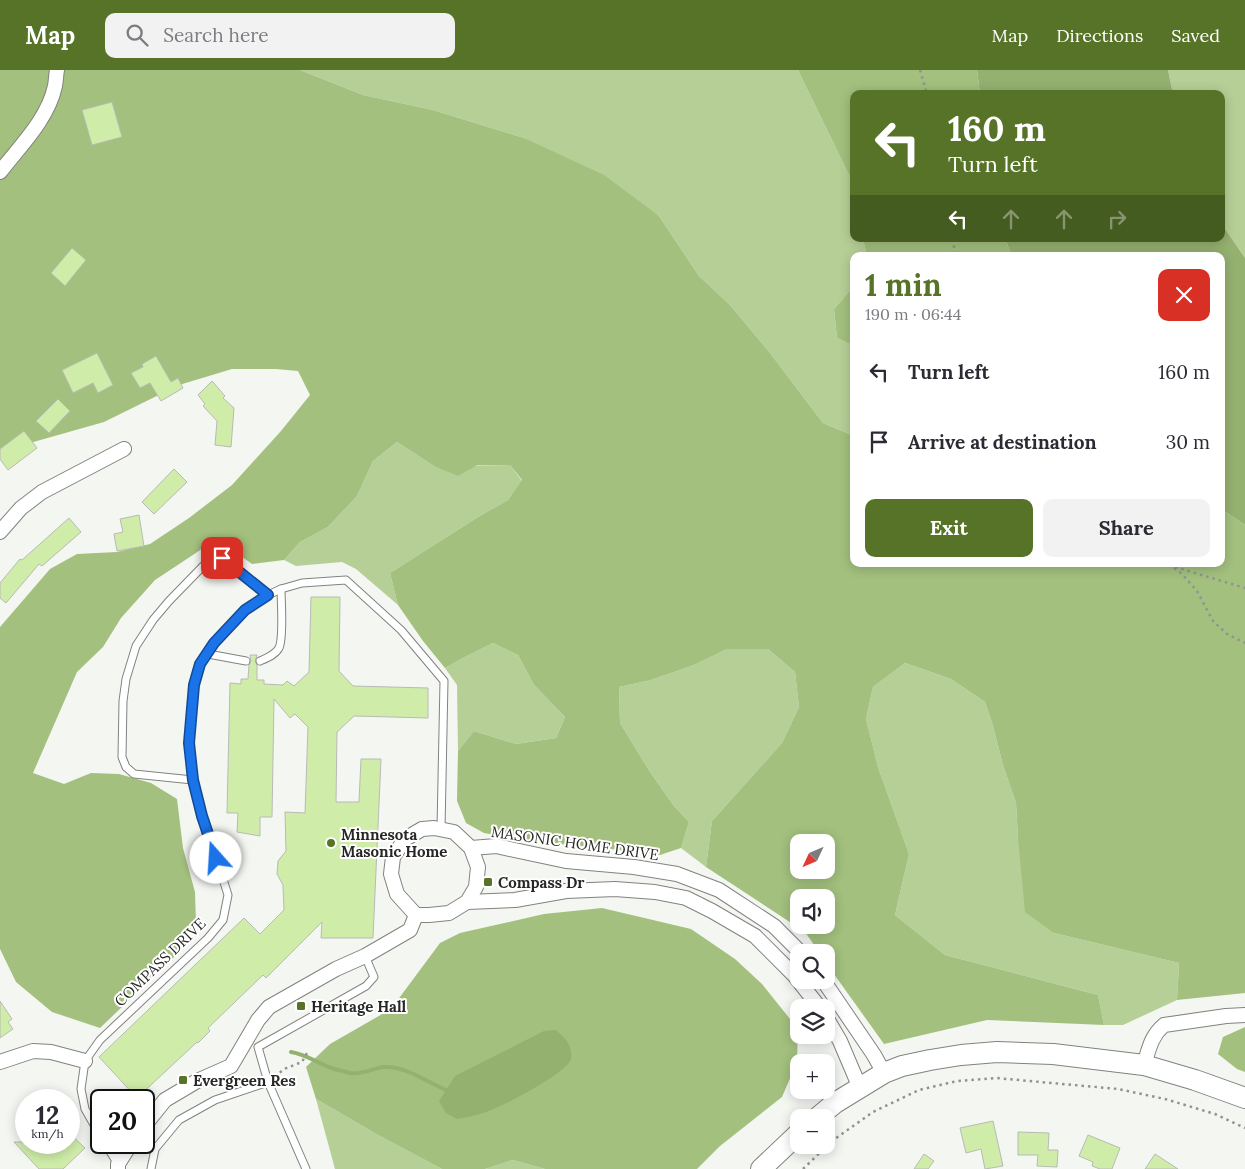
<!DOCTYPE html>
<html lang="en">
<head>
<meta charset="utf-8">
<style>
  :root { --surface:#fff; --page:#f2f2f3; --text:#2b2b33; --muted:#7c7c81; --accent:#577328 }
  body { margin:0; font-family:Lora,serif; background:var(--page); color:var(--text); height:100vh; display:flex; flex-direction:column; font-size:19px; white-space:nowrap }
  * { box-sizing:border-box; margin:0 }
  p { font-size:16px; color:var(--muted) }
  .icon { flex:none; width:28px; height:28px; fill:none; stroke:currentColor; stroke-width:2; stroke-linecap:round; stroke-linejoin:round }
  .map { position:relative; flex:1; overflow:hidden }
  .details { position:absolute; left:850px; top:182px; width:375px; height:315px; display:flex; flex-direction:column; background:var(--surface); border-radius:10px; box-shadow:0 2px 12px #0003 }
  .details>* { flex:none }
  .guide { position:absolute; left:850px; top:20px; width:375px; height:152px; border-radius:10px; box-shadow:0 2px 12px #0003; background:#577328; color:#fff; overflow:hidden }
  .needle { width:32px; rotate:226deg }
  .fabs { position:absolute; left:790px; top:764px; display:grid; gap:10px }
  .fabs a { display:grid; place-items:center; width:45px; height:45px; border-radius:10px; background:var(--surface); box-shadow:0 2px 12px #0003; font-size:25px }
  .speed { position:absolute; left:15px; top:1019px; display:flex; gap:10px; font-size:25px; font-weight:700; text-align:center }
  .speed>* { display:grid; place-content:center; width:65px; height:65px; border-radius:50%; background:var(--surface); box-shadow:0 2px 12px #0003; line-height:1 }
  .speed small { font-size:12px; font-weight:400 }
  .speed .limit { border:2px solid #111; border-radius:8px; background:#fff; color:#111 }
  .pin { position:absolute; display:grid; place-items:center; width:42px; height:42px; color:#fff; margin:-21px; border-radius:10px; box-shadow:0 2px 8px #0006 }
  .me { position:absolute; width:55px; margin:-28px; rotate:341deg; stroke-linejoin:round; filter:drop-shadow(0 0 4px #0008) }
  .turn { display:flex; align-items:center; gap:18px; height:105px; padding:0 15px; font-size:22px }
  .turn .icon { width:65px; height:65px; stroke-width:2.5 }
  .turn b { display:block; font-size:35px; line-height:42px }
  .lanes { display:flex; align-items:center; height:48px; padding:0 15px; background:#0003; justify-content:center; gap:25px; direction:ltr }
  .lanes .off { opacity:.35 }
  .round { display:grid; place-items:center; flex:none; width:52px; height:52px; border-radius:10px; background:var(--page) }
  .summary { display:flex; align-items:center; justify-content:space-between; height:85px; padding:0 15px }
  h1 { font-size:30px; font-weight:700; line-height:38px; color:var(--accent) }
  .action { display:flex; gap:10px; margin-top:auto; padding:10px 15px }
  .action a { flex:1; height:58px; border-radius:10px; background:var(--accent); color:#fff; font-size:20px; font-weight:700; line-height:58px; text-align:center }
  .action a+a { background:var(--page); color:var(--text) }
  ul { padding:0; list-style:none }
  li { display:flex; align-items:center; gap:15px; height:70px; padding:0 15px }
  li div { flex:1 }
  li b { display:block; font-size:19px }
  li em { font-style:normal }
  header { display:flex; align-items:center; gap:30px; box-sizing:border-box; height:70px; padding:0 25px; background:var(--accent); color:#fff }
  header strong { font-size:24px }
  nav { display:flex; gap:28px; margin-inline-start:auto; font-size:18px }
  .search { width:350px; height:45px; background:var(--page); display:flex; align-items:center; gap:12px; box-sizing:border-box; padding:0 18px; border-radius:10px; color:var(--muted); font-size:19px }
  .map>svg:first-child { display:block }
</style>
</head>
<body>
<header>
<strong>Map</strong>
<div class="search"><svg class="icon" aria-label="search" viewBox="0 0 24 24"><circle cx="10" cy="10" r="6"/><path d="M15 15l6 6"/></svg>Search here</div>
<nav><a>Map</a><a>Directions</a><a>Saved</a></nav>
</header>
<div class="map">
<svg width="1245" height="1099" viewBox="0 0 1245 1099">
  <rect width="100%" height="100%" fill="#f4f6f2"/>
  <!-- green -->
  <g fill="#b6cf96">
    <polygon points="300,0 798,0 851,109 854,121 854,169 863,169 867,186 854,186 854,216 834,239 837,268 854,276 854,366 823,353 770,283 730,235 699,206 659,146 524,68 433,40 363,25"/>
    <polygon points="1168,0 1245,0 1245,188 1221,153 1221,24 1173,24"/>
    <polygon points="397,372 434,396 510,395 522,411 508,430 478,447 390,503 398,535 356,499 342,492 296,496 284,490 300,472 328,457 357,426 373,391"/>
    <polygon points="493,573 518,585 534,615 565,647 556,668 516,674 474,661 458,681 457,615 445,598 463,588"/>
    <polygon points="727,579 768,579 795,602 799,637 782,673 712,751 706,797 681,778 689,752 674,736 650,702 620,653 619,617 651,610 694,595"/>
    <polygon points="905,593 951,609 985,632 993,656 1003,695 1016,733 1018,768 1054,863 1179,893 1177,930 1123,955 1104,955 1098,925 945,885 895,845 909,784 878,697 866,649 873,617"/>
    <polygon points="316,1029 378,1065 442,1099 335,1099"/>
    <polygon points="513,1090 545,1099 485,1099"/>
  </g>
  <!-- forest -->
  <g fill="#a3c07e" fill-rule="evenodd">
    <path d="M0,0H300L363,25L433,40L524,68L604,105L659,146L699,206L730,235L770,283L823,353L854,366V494H1221V439L1245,455V923L1177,930L1179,893L1054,863L1025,842L1018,768L1016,733L1003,695L993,656L985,632L951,609L905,593L873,617L866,649L878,697L909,784L895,845L945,885L1098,925L1104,955L987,950L884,974L826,893V882H819L805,862L706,797L712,751L782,673L799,637L795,602L768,579H727L694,595L651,610L619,617L620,653L650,702L674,736L689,752L681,778L660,785L603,778L528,771L484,763L466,753L457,731L458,681L474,661L516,674L556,668L565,647L534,615L518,585L493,573L463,588L445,598L423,571L398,535L390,503L478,447L508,430L522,410L510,395H477L458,406L434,396L397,372L373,391L357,426L328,457L300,472L284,490L252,494L217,469L155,510L121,548L103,577L77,602L33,703L64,714L91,703L119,704L151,713L177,729L183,778L195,822L196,853L175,886L100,958L52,942L16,912L0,879V557L50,499L77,484L117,482L150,474L189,448L232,415L281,361L310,325L298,301L276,299H232L179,315L104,352L5,380L0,384ZM799,772H826V800H799ZM799,828H826V855H799Z"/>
    <polygon points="798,0 977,0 980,24 854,24 854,121 851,109"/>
    <polygon points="863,169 1005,169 1012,186 867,186"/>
    <polygon points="854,216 854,276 837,268 834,239"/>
    <polygon points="602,838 691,859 735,889 762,914 798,959 797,992 782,1027 720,1076 697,1099 545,1099 513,1090 485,1099 442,1099 378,1065 316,1029 306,997 330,974 391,939 440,873 460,863 544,844"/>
    <polygon points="1245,957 1245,1002 1237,999 1218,984 1223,967"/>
  </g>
  <!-- water -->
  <g fill="#95b170">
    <polygon points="977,0 1168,0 1173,24 980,24"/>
    <polygon points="1221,153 1245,188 1245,455 1221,439 1221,186 1012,186 1005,169 1221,169"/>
    <path d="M556,960C565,968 573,975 571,989C568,1003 498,1039 483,1043C475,1046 465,1047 457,1049L446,1043L439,1031L455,1006L544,961Z"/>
  </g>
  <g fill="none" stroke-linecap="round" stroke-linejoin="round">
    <!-- stream -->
    <path stroke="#95b170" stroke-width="4" d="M291,982C305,984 318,993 331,998C337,1000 344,1001 350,1003C362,1005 373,998 384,997C407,996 426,1012 446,1020"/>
  </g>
  <!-- building -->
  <g fill="#cfeda9" stroke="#b8bab6">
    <polygon points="112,32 122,67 92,75 82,40"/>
    <polygon points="72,178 86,190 65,216 51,203"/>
    <polygon points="97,283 113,315 98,323 93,313 73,323 62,300"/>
    <polygon points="156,286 171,312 178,308 183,318 161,331 150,313 140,318 131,303 143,297 142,294"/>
    <polygon points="212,311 225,326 223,328 234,338 231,377 215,375 217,351 203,336 205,334 198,325"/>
    <polygon points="58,329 70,341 49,363 36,351"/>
    <polygon points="24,361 37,378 8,400 0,389 0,379"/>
    <polygon points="174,399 187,412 154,444 142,432"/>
    <polygon points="139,445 144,476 117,481 114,464 123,462 120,449"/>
    <polygon points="69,448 81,462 42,496 39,494 6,533 0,528 0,513 20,489 22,490"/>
    <polygon points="311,527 340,527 339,601 353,616 428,618 428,648 354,646 337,662 336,732 359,732 361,689 381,689 373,868 321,868 322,852 266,908 263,905 208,958 210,961 198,973 197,972 137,1028 99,987 244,848 260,864 284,840 283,815 277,804 278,791 286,781 285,742 305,743 308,657 295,644 290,648 274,629 272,747 260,747 260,766 237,762 238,743 227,743 230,613 241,614 241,609 248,609 249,595 251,591 250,585 257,585 255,591 257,595 257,610 264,610 264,614 283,615 287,611 294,616 309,602"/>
    <polygon points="0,931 12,949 8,952 13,959 0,968"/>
    <polygon points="993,1051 1003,1096 985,1099 981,1079 966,1083 960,1058"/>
    <polygon points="1018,1062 1049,1063 1048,1080 1058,1080 1057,1097 1037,1096 1038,1085 1018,1085"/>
    <polygon points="69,1063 85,1078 63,1099 39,1099 14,1072 69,1072"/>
    <polygon points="1088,1065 1120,1078 1112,1099 1100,1099 1092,1096 1093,1092 1079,1086"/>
    <polygon points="924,1084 934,1091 928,1099 914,1099"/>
    <polygon points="1155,1084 1178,1099 1145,1099"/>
  </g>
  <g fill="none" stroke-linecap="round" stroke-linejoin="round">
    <!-- lane casing -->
    <g stroke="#81837f" stroke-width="9">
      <g id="lane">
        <polyline points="208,584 246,591"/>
        <path d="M260,591C267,588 275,585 279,578C284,567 281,532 281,519"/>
        <polyline points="193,710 134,704 126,697 122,687 123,631 126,609 136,576 153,550 169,531 209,490 216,487 222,488 268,525"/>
        <polyline points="101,1067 85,1039 81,1019 85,991 100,970 208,868 223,850 228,825 212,775 201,747 193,710 189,673 194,615 201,594 215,573 245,540 268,525 281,519 302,513 346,510 401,560 444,611 441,759"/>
        <polyline points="104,1072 118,1094"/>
        <polyline points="151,1099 155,1079 179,1050 215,1030 268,1012"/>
        <polyline points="306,1099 268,1012 258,977 366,916 374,907 365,886"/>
      </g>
    </g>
    <!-- street casing -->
    <g stroke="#81837f" stroke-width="16">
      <g id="street">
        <path d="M0,102C20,76 48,49 55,16C56,11 56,5 57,0"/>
        <polyline points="0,462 21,438 42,422 124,379"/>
        <polygon points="434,758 454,762 471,778 478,797 476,817 467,832 449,843 429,845 416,845 397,824 391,804 393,787 405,769 422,759"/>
        <polyline points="471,778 496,776 566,791 634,797 677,804 719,820 774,856 800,882"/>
        <polyline points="467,832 515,830 566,821 615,819 655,822 686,828 712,841 755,866 794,905 820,938"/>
        <polyline points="823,910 874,985 884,1003"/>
        <polyline points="826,947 840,971 860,1018"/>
        <polyline points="0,992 33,981 51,982 85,991"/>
        <path d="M1144,995C1149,979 1151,966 1164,955L1226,946L1245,945"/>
        <polyline points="144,1056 165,1030 197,1011 231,996 258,950 269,937 336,899 365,886 410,860 416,845"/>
        <polyline points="118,1099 118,1094 132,1072"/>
      </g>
    </g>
    <!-- secondary casing -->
    <g stroke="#81837f" stroke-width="22">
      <g id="secondary">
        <polyline points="817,1048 835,1033 884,1003 902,996 930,990 961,985 997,982 1053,984 1144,995 1195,1010 1245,1028"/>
        <polyline points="761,1099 799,1063"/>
      </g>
    </g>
    <!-- path -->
    <g stroke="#929391" stroke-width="2.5" stroke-dasharray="2.5 4" stroke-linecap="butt">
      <polyline points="920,0 927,24"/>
      <polyline points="953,169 955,186"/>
      <polyline points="1169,494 1182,504 1197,521 1213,551 1227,564 1245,573"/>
      <polyline points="1175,497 1245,518"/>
      <polyline points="275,1007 284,999 302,992 307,983"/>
      <polyline points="803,1099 832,1071 873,1042 919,1020 957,1011 996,1008 1118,1019 1165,1029 1215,1044 1245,1058"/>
    </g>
    <!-- lane -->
    <use href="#lane" stroke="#fff" stroke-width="7"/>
    <!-- street -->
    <use href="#street" stroke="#fff" stroke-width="14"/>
    <!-- secondary -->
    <use href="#secondary" stroke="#fff" stroke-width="20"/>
  </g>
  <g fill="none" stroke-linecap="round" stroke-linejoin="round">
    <!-- route casing -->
    <g stroke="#114b97" stroke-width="12">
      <polyline id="route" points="216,788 202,746 193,710 189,673 194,615 200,594 214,573 245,540 268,525 222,488"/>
    </g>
    <!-- route -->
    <use href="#route" stroke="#1a73e8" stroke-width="9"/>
  </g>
  <!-- markers -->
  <g fill="#577328" stroke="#fff" stroke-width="2">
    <circle cx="331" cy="773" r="5"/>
    <rect x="483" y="807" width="10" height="10" rx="2.5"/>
    <rect x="296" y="931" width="10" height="10" rx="2.5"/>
    <rect x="178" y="1005" width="10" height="10" rx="2.5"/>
  </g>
  <g text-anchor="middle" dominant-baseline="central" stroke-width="4" stroke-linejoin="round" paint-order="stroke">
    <!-- poi labels -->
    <g font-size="15" font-weight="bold" fill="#272726" stroke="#fff" text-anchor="start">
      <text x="341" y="764">Minnesota<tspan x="341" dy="17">Masonic Home</tspan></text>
      <text x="498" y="812">Compass Dr</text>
      <text x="311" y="936">Heritage Hall</text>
      <text x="193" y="1010">Evergreen Res</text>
    </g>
    <!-- street labels -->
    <g font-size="15" fill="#272726" stroke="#fff">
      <text transform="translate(575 773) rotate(8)">MASONIC HOME DRIVE</text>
      <text transform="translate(160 892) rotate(-44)">COMPASS DRIVE</text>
    </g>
  </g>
</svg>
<div class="fabs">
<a><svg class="needle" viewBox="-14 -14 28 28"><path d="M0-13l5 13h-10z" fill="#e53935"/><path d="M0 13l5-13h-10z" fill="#7c7c81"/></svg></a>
<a><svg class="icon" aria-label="sound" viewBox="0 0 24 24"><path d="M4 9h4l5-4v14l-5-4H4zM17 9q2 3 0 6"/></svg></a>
<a><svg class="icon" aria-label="search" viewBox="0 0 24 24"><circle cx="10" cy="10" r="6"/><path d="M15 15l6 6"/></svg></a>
<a><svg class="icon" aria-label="layers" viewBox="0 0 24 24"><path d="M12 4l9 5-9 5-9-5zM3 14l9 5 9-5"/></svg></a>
<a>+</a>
<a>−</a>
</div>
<div class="speed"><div>12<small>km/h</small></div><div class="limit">20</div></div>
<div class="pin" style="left:222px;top:488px;background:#d93025"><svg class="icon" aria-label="arrive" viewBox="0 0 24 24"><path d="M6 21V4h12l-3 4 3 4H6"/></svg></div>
<svg class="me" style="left:216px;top:788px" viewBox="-20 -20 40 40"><circle r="19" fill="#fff"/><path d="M0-13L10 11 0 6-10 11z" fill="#1a73e8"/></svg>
<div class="guide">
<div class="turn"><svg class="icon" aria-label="left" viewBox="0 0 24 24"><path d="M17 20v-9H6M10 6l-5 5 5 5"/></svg><div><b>160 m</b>Turn left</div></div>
<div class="lanes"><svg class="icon" aria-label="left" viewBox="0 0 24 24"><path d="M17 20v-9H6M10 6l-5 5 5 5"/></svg><svg class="icon off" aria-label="ahead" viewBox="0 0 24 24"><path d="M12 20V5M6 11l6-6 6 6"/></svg><svg class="icon off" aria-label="ahead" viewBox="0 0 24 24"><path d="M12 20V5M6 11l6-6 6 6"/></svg><svg class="icon off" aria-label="right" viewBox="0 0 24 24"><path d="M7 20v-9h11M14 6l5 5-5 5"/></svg></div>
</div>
<section class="details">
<div class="summary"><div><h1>1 min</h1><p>190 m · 06:44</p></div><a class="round" style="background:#d93025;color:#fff"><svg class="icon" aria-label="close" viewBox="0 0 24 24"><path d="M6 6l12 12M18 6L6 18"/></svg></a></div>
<ul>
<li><svg class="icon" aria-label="left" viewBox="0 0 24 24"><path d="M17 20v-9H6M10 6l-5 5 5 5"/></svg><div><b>Turn left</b></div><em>160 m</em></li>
<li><svg class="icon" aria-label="arrive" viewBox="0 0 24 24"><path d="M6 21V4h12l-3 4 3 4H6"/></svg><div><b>Arrive at destination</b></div><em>30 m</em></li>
</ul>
<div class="action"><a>Exit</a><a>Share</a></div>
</section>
</div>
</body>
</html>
